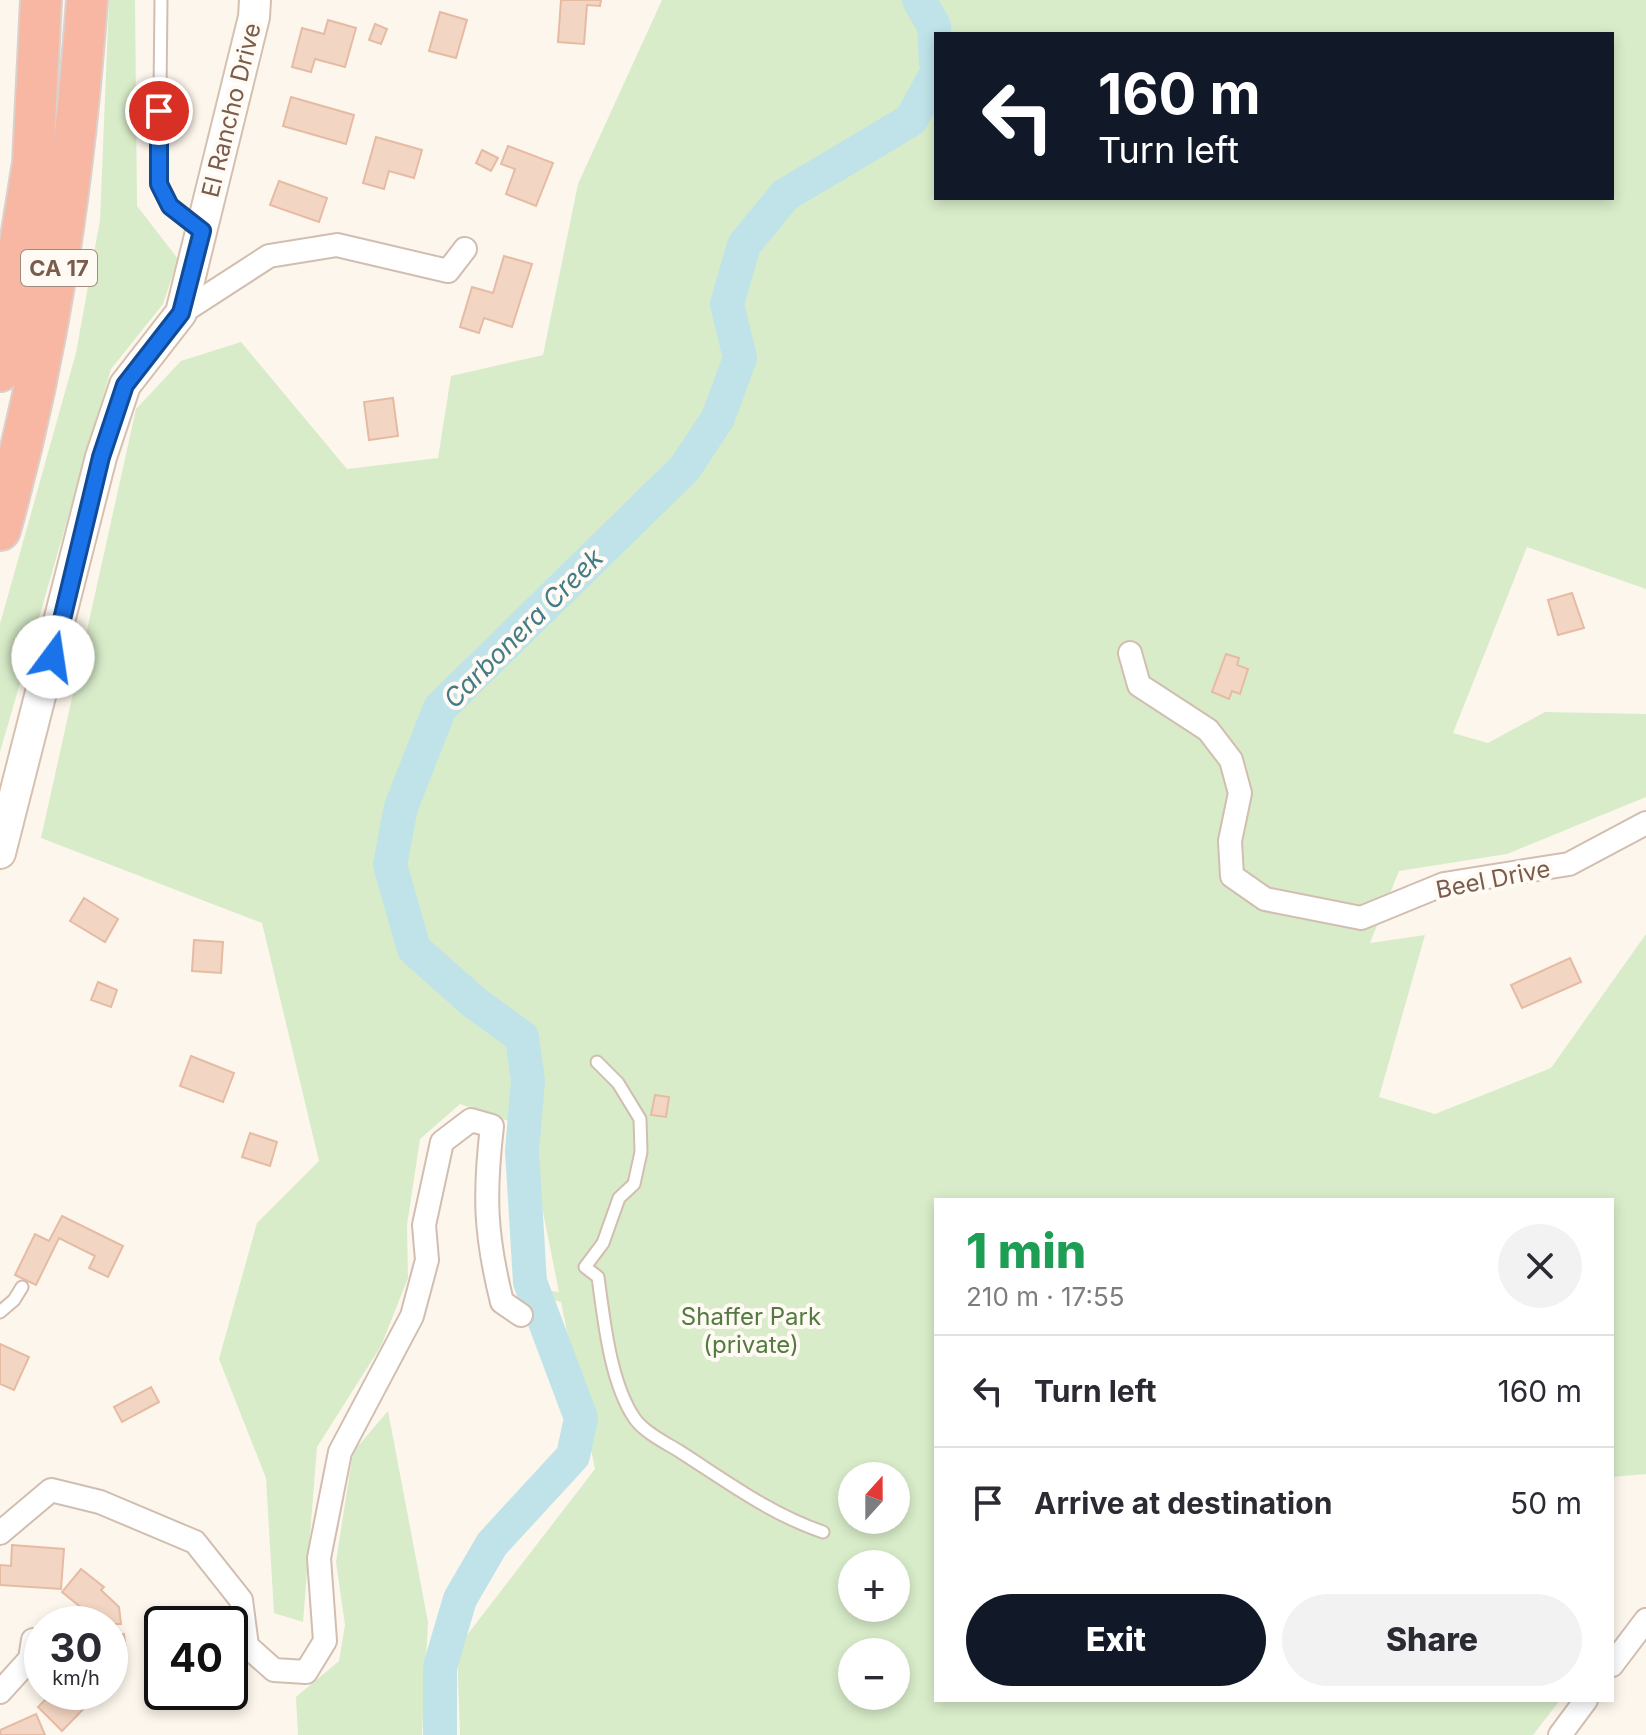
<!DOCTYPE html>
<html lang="en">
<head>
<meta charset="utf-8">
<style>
  :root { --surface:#fff; --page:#f2f2f3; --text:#2b2b33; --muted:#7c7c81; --line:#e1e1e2; --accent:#111827 }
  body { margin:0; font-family:Inter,sans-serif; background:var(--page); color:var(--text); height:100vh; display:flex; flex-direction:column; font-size:30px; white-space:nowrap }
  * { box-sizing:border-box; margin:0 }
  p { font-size:26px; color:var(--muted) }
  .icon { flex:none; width:44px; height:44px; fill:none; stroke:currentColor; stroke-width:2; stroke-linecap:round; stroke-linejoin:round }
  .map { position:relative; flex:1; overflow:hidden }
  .side { position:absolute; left:934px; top:1198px; width:680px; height:504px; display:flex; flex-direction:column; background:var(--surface); border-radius:0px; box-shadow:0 4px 12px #0003 }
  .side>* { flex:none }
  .guide { position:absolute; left:934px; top:32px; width:680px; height:168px; border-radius:0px; box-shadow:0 4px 12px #0003; background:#111827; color:#fff; overflow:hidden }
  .needle { width:52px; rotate:21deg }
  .controls { position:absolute; left:838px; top:1462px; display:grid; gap:16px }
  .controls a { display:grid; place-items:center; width:72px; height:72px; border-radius:50%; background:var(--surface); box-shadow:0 4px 12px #0003; font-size:40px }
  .speed { position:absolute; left:24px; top:1606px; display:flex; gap:16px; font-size:40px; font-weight:700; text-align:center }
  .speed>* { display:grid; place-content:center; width:104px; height:104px; border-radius:50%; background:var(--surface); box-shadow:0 4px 12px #0003; line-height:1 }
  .speed small { font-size:20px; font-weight:400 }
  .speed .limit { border:4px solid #111; border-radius:12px; background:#fff; color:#111 }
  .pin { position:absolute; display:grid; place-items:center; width:68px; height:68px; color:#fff; margin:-34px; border:4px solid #fff; border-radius:50%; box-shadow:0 2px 8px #0007 }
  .me { position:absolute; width:88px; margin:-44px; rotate:14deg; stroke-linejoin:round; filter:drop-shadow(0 0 6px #0008) }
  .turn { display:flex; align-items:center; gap:28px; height:168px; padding:0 32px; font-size:36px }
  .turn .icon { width:104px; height:104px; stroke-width:2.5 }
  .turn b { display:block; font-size:56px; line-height:68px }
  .round { display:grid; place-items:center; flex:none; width:84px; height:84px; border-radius:42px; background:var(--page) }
  .overview { display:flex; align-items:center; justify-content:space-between; height:136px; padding:0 32px }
  h1 { font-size:48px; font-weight:800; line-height:60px; color:#1e9e55 }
  .button { display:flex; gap:16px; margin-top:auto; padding:16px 32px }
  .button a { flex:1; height:92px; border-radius:48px; background:var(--accent); color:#fff; font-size:32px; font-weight:800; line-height:92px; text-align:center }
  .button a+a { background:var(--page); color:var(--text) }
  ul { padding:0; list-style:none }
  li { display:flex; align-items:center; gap:24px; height:112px; padding:0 32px; border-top:2px solid var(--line) }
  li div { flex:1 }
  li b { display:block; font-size:30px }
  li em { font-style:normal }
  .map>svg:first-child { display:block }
</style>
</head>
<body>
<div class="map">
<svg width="1646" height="1735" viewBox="0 0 1646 1735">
  <rect width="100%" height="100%" fill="#fdf6ec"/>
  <!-- green -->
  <g fill="#d8ecc9" fill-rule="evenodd">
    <polygon points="109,0 135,0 137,206 178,259 163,304 111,369 0,752 0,624 76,353 100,220"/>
    <path d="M662,0H1646V589L1527,547L1453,733L1488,743L1545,712L1646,714V797L1507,854L1399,871L1370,943L1425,935L1379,1097L1435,1114L1551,1068L1646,934V1474L1612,1477V1200H936V1700H1560L1533,1735H460L457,1648L595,1469L561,1302L549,1299L546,1290L559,1292L526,1127L460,1104L420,1139L407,1225L408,1278L381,1346L317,1447L303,1622L274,1613L266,1478L219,1359L257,1223L319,1161L262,923L41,838L136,409L181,361L241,342L347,469L438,458L451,376L543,355L578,184ZM936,34H1612V198H936ZM852,1476H896V1520H852ZM852,1564H896V1608H852ZM852,1652H896V1696H852Z"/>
    <polygon points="388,1411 428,1622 422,1735 298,1735 296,1697 339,1661 345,1625 336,1562 353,1452"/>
  </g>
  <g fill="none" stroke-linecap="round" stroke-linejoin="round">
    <!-- river -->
    <g stroke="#bfe3e8" stroke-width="34">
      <polyline points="919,0 934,26 936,63"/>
      <polyline points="440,1735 440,1667 460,1599 492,1544 573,1456 581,1418 530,1282 522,1151 528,1081 522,1037 475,1003 414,949 390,865 401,807 440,708 685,468 718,418 740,358 727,304 744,245 785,195 911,120 936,74"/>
    </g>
  </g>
  <!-- building -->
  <g fill="#f3d5c3" stroke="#e6bba3" stroke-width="2">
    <polygon points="561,0 601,0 600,6 587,5 584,44 558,42"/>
    <polygon points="440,12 467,20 456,58 429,51"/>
    <polygon points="328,20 356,28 345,67 315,59 311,72 292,67 302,28 324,34"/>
    <polygon points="375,24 387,29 381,44 369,40"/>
    <polygon points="291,97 354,115 346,144 283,126"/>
    <polygon points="376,137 422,150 414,178 389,171 384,189 363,183"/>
    <polygon points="508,146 553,163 536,206 506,194 515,169 501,164"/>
    <polygon points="482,150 498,158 491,171 476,163"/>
    <polygon points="279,181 327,198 319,222 270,205"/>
    <polygon points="504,256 532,264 512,327 484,318 479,333 460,327 472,287 493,293"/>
    <polygon points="393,398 398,436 369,440 364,402"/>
    <polygon points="1572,593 1584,628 1558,635 1548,600"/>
    <polygon points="1226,654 1239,658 1237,665 1248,669 1240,694 1232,691 1229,699 1212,692"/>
    <polygon points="84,898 118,919 105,942 70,921"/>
    <polygon points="194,940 223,942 221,973 192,971"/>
    <polygon points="1570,958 1581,982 1522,1008 1511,985"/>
    <polygon points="98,982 117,990 111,1007 91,1000"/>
    <polygon points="191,1056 234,1073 223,1102 180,1086"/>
    <polygon points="655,1095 669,1097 666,1117 651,1115"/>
    <polygon points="250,1133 277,1142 270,1166 242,1157"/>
    <polygon points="62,1216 123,1246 108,1277 89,1268 95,1256 59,1238 36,1285 15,1275 35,1234 49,1241"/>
    <polygon points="0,1344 29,1357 14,1390 0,1384"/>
    <polygon points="151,1387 159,1402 122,1422 114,1407"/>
    <polygon points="12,1545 64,1549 61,1589 0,1585 0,1565 11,1566"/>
    <polygon points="81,1569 104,1587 101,1590 119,1607 121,1624 76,1624 75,1615 88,1613 62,1592"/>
    <polygon points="124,1634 126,1650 119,1650 122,1652 110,1681 110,1636"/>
    <polygon points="53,1692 88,1692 94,1698 62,1731 38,1707"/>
    <polygon points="36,1714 45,1735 1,1735 0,1730"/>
  </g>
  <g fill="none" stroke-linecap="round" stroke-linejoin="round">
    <!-- lane casing -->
    <g stroke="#d1beb0" stroke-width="15">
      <g id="lane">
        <polyline points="161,0 159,184 170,206 198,228"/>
        <path d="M597,1062L618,1083L640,1119L641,1152L634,1184L619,1198L603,1243L585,1267L598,1277C604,1320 610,1383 635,1419C644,1432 666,1443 679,1451C726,1481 770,1514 823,1532"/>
        <polyline points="0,1312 14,1300 22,1287"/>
      </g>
    </g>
    <!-- street casing -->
    <g stroke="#d1beb0" stroke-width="26">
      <g id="street">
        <polyline points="181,313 269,256 337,245 448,271 465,249"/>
        <polyline points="1130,653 1139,685 1208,730 1231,760 1240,793 1230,841 1232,876 1265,899 1361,918 1444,884 1569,864 1646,823"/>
        <path d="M0,1533L51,1490L100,1502L195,1542L241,1600L247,1646L274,1670L306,1672L325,1641L319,1558L340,1452L412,1316L427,1260L424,1225L442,1142L471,1120L492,1126C484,1195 485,1234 502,1302L521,1315"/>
        <polyline points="1612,1665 1646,1620"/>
        <polyline points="0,1692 30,1659 33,1640"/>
        <polyline points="1560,1735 1586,1700"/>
      </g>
    </g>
    <!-- secondary casing -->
    <g stroke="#d6c0b0" stroke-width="34">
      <polyline id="secondary" points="0,853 101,457 125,385 181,313 254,17 255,0"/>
    </g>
    <!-- highway casing -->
    <g stroke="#dad1cd" stroke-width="44">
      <g id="highway">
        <polyline points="0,371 33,163 41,0"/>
        <path d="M0,530C49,352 74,184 87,0"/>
      </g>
    </g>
    <!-- lane -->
    <use href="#lane" stroke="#fff" stroke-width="11"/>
    <!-- street -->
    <use href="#street" stroke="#fff" stroke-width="22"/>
    <!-- secondary -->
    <use href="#secondary" stroke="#fff" stroke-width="30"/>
    <!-- highway -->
    <use href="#highway" stroke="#f7b7a3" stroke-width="40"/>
  </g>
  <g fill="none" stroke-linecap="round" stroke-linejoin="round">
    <!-- route casing -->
    <g stroke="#114b97" stroke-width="20">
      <polyline id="route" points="53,657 101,457 125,385 181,313 202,231 170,206 159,184 159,111"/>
    </g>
    <!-- route -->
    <use href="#route" stroke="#1a73e8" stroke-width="14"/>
  </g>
  <g text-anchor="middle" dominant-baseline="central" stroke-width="8" stroke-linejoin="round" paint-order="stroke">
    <!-- shield labels -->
    <rect fill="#fffaf3" stroke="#a28b7f" stroke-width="2" x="21" y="250" width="76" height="36" rx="6"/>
    <g font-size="22" font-weight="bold" fill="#7a5c4d">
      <text x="59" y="268">CA 17</text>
    </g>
    <!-- street labels -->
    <g font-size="24" fill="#7a5c4d" stroke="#fffaf3">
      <text transform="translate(231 110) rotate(-76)">El Rancho Drive</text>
      <text transform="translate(1493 879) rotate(-11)">Beel Drive</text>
    </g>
    <!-- park labels -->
    <g font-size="24" fill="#537a41" stroke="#fffaf3">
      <text x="751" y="1316">Shaffer Park<tspan x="751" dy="28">(private)</tspan></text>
    </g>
    <!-- water labels -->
    <g font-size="26" font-style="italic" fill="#437c86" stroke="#fffaf3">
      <text transform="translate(523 628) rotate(-45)">Carbonera Creek</text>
    </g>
  </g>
</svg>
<div class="controls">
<a><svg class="needle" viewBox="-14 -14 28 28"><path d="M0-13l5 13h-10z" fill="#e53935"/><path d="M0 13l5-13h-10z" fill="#7c7c81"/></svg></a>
<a>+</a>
<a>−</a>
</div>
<div class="speed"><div>30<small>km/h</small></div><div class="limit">40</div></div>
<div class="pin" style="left:159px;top:111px;background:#d93025"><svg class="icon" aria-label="arrive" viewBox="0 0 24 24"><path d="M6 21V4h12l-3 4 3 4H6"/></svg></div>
<svg class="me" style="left:53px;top:657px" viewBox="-20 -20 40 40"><circle r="19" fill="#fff"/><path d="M0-13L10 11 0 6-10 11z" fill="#1a73e8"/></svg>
<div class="guide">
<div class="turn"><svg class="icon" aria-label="left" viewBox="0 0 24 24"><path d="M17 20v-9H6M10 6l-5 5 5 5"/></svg><div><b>160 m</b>Turn left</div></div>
</div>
<section class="side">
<div class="overview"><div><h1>1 min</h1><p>210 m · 17:55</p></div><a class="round"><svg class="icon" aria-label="close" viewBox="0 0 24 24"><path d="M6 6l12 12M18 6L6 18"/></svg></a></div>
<ul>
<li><svg class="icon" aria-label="left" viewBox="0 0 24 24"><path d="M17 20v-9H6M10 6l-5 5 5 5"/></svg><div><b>Turn left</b></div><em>160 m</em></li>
<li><svg class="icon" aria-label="arrive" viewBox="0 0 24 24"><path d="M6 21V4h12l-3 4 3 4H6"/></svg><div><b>Arrive at destination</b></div><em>50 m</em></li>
</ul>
<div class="button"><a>Exit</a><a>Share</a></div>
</section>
</div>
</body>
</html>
